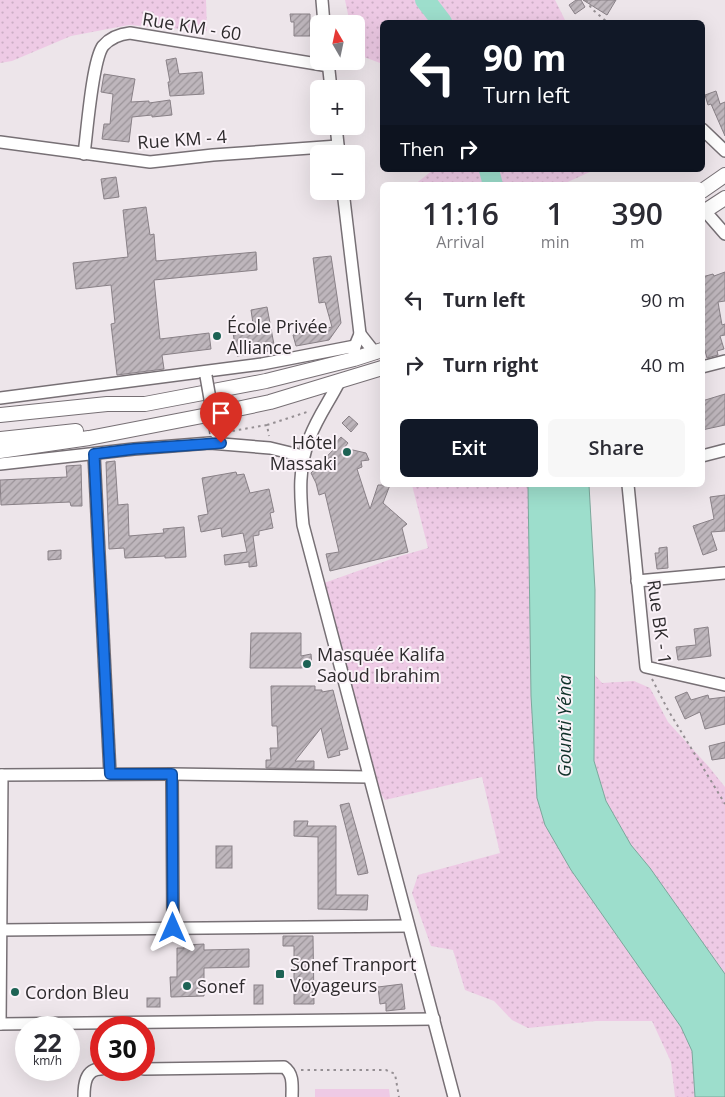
<!DOCTYPE html>
<html lang="en">
<head>
<meta charset="utf-8">
<style>
  :root { --surface:#fff; --page:#f7f7f7; --text:#2b2b33; --muted:#7c7c81; --accent:#111827 }
  body { margin:0; font-family:"Open Sans",sans-serif; background:var(--page); color:var(--text); height:100vh; display:flex; flex-direction:column; font-size:19px; white-space:nowrap }
  * { box-sizing:border-box; margin:0 }
  p { font-size:16px; color:var(--muted) }
  .icon { flex:none; width:28px; height:28px; fill:none; stroke:currentColor; stroke-width:2; stroke-linecap:round; stroke-linejoin:round }
  .map { position:relative; flex:1; overflow:hidden }
  .sheet { position:absolute; left:380px; top:182px; width:325px; height:305px; display:flex; flex-direction:column; background:var(--surface); border-radius:8px; box-shadow:0 5px 20px #0002 }
  .sheet>* { flex:none }
  .hud { position:absolute; left:380px; top:20px; width:325px; height:152px; border-radius:8px; box-shadow:0 5px 20px #0002; background:#111827; color:#fff; overflow:hidden }
  .needle { width:32px; rotate:351deg }
  .controls { position:absolute; left:310px; top:15px; display:grid; gap:10px }
  .controls a { display:grid; place-items:center; width:55px; height:55px; border-radius:8px; background:var(--surface); box-shadow:0 5px 20px #0002; font-size:25px }
  .speed { position:absolute; left:15px; top:1016px; display:flex; gap:10px; font-size:25px; font-weight:700; text-align:center }
  .speed>* { display:grid; place-content:center; width:65px; height:65px; border-radius:50%; background:var(--surface); box-shadow:0 5px 20px #0002; line-height:1 }
  .speed small { font-size:12px; font-weight:400 }
  .speed .limit { border:8px solid #d22; background:#fff; color:#111 }
  .pin { position:absolute; display:grid; place-items:center; width:42px; height:42px; color:#fff; margin:-51px -21px; border-radius:50% 50% 50% 0; rotate:-45deg; box-shadow:0 0 5px #0007 }
  .pin .icon { rotate:45deg }
  .me { position:absolute; width:55px; margin:-28px; rotate:0deg; stroke-linejoin:round; filter:drop-shadow(0 0 4px #0008) }
  .turn { display:flex; align-items:center; gap:18px; height:105px; padding:0 20px; font-size:22px }
  .turn .icon { width:65px; height:65px; stroke-width:2.5 }
  .turn b { display:block; font-size:35px; line-height:42px }
  .then { display:flex; align-items:center; height:48px; padding:0 20px; background:#0003; gap:10px; font-size:19px }
  .eta { display:flex; justify-content:space-evenly; align-items:center; height:85px; text-align:center }
  .eta b { font-size:30px; font-weight:600; line-height:35px }
  .button { display:flex; gap:10px; margin-top:auto; padding:10px 20px }
  .button a { flex:1; height:58px; border-radius:8px; background:var(--accent); color:#fff; font-size:20px; font-weight:600; line-height:58px; text-align:center }
  .button a+a { background:var(--page); color:var(--text) }
  ul { padding:0; list-style:none }
  li { display:flex; align-items:center; gap:15px; height:65px; padding:0 20px }
  li div { flex:1 }
  li b { display:block; font-size:19px }
  li em { font-style:normal }
  .map>svg:first-child { display:block }
</style>
</head>
<body>
<div class="map">
<svg width="725" height="1097" viewBox="0 0 725 1097">
  <defs>
    <pattern id="grass-dots" width="8" height="8" patternUnits="userSpaceOnUse" patternTransform="scale(1.25)"><rect width="8" height="8" fill="#eecae5"/><path d="M2 2h.1M6 6h.1" fill="none" stroke="#ccaec5" stroke-width="1.8" stroke-linecap="round"/></pattern>
    <pattern id="building-hatch" width="6" height="6" patternUnits="userSpaceOnUse" patternTransform="scale(1.25)"><rect width="6" height="6" fill="#beb6bc"/><path d="M-1 1l2-2M0 6l6-6M5 7l2-2" fill="none" stroke="#9b9499"/></pattern>
  </defs>
  <rect width="100%" height="100%" fill="#ede5ea"/>
  <!-- grass -->
  <g fill="url(#grass-dots)">
    <polygon points="0,0 206,0 207,31 129,25 71,36 12,61 0,63"/>
    <polygon points="345,0 555,0 566,22 382,22 382,63 380,63 356,54 356,24 350,24"/>
    <polygon points="433,170 592,170 592,171 561,185 414,185"/>
    <polygon points="412,485 528,485 530,601 602,683 634,681 650,688 668,722 709,767 725,787 725,1097 675,1097 671,1062 652,1021 596,1021 528,1028 512,1020 494,1001 465,990 453,950 431,946 412,893 418,875 500,853 482,777 385,800 379,791 324,583 397,557 428,548"/>
  </g>
  <!-- park -->
  <polygon fill="#eecae5" points="315,1089 389,1089 390,1097 315,1097"/>
  <!-- water -->
  <polygon fill="#9ddecc" stroke="#7ca89c" points="528,485 589,485 595,590 594,761 606,801 631,845 650,868 725,974 725,1097 695,1097 692,1051 681,1027 571,870 545,825 537,798 531,696"/>
  <g fill="none" stroke-linecap="round" stroke-linejoin="round">
    <!-- river -->
    <g stroke="#9ddecc" stroke-width="20">
      <polyline points="425,0 442,22"/>
      <polyline points="489,170 493,185"/>
    </g>
  </g>
  <!-- building -->
  <g fill="url(#building-hatch)" stroke="#898187">
    <polygon points="576,0 581,0 585,7 575,14 569,5"/>
    <polygon points="583,0 616,0 607,15"/>
    <polygon points="290,14 310,14 310,36 294,36 294,22 291,22"/>
    <polygon points="176,58 179,74 202,72 204,94 170,96 168,82 170,82 166,60"/>
    <polygon points="104,74 135,79 131,102 149,101 149,103 170,100 172,115 152,117 152,115 132,117 129,142 102,139 104,124 110,124 113,94 101,92"/>
    <polygon points="716,91 720,104 725,102 725,136 711,104 708,105 705,95"/>
    <polygon points="116,177 119,197 104,199 101,179"/>
    <polygon points="146,207 150,235 154,234 156,261 256,252 257,270 154,280 160,339 209,333 211,349 162,355 164,369 117,375 111,324 115,323 111,285 76,289 73,263 128,257 123,210"/>
    <polygon points="331,256 341,323 329,340 296,346 293,335 332,327 325,302 319,303 313,258"/>
    <polygon points="725,272 725,301 718,302 722,325 725,324 725,335 720,336 724,349 717,351 718,355 707,358 702,340 702,277 713,274 714,276"/>
    <polygon points="267,307 275,350 237,356 233,333 254,330 251,310"/>
    <polygon points="725,394 725,425 702,430 702,401"/>
    <polygon points="349,416 358,424 351,432 342,423"/>
    <polygon points="341,437 348,443 344,448 366,453 369,460 361,461 362,467 357,469 370,509 378,485 390,485 383,503 407,524 402,528 408,552 330,571 326,554 339,552 325,493 319,495 316,483 311,473 336,447 334,445"/>
    <polygon points="115,461 118,505 128,504 129,536 164,533 163,529 184,527 186,557 165,558 165,556 125,558 124,548 109,549 106,462"/>
    <polygon points="81,465 82,506 71,506 70,502 1,505 0,480 67,477 66,466"/>
    <polygon points="236,472 237,475 244,474 250,493 269,489 274,512 270,513 273,528 259,531 259,535 253,536 257,566 249,567 249,562 225,565 224,555 247,552 243,533 222,537 221,528 201,532 198,516 208,514 202,478"/>
    <polygon points="725,495 725,531 711,532 717,550 703,555 693,526 714,519 710,497"/>
    <polygon points="667,547 668,568 657,569 655,553 659,553 659,548"/>
    <polygon points="61,550 61,559 48,560 48,551"/>
    <polygon points="708,627 711,656 678,660 676,647 696,645 694,629"/>
    <polygon points="251,633 301,633 301,656 311,654 312,666 301,668 250,668"/>
    <polygon points="271,686 315,686 315,690 322,690 322,692 333,690 348,749 339,751 340,755 328,758 321,728 295,761 314,761 314,769 266,768 266,760 271,760 270,748 278,748 277,726 272,726"/>
    <polygon points="687,692 691,700 708,695 709,699 725,697 725,724 705,729 700,712 685,719 675,697"/>
    <polygon points="725,742 725,758 712,760 709,746"/>
    <polygon points="349,803 364,856 368,873 358,875 340,805"/>
    <polygon points="294,821 308,821 307,826 336,826 336,895 368,895 367,910 318,909 318,837 294,836"/>
    <rect x="216" y="846" width="16" height="22"/>
    <polygon points="283,936 313,936 314,1004 294,1004 294,946 283,946"/>
    <polygon points="204,944 204,950 249,949 249,967 204,968 204,996 171,997 170,977 177,977 177,948 184,948 184,945"/>
    <polygon points="402,984 405,1009 386,1011 386,1003 380,1004 378,987"/>
    <rect x="254" y="985" width="9" height="19"/>
    <rect x="147" y="998" width="13" height="9"/>
  </g>
  <g fill="none" stroke-linecap="round" stroke-linejoin="round">
    <!-- minor casing -->
    <g stroke="#777075" stroke-width="14">
      <g id="minor">
        <polyline points="322,0 324,24"/>
        <polyline points="328,61 331,89"/>
        <polyline points="336,126 339,154"/>
        <polyline points="702,129 725,151"/>
        <polyline points="0,142 150,162 213,155 338,146"/>
        <path d="M84,154C87,133 92,61 103,46C110,38 120,34 130,33L329,66"/>
        <polyline points="343,191 360,334 355,346 354,352"/>
        <polyline points="705,211 725,234"/>
        <polyline points="360,334 375,353"/>
        <polyline points="702,367 725,361"/>
        <path d="M339,382C330,400 317,418 310,437C298,466 300,495 303,525L454,1097"/>
        <polyline points="0,398 262,364 355,346"/>
        <polyline points="94,454 110,774"/>
        <polyline points="702,456 725,450"/>
        <polyline points="0,464 134,449 210,443 270,448 303,456"/>
        <polyline points="628,485 646,667 725,685"/>
        <polyline points="637,581 725,573"/>
        <polyline points="172,774 173,928"/>
        <polyline points="0,775 172,774 369,777"/>
        <polyline points="1,930 408,926"/>
        <polyline points="0,1024 434,1019"/>
        <polyline points="0,1024 2,775"/>
        <path d="M144,1069L284,1067C294,1074 292,1086 292,1097"/>
        <path d="M84,1097C84,1085 85,1069 101,1069"/>
      </g>
    </g>
    <!-- major casing -->
    <g stroke="#777075" stroke-width="16">
      <g id="major">
        <polyline points="702,191 725,175"/>
        <polyline points="702,213 725,198"/>
        <polyline points="0,415 107,404 145,404 266,381 354,359 382,350"/>
        <polyline points="0,439 76,431"/>
        <polyline points="0,451 89,438 223,412 270,402 382,368"/>
      </g>
    </g>
    <!-- path -->
    <g stroke="#958f93" stroke-width="2" stroke-dasharray="2.5 4" stroke-linecap="butt">
      <polyline points="586,0 592,9 607,22"/>
      <polyline points="267,425 310,411"/>
      <polyline points="226,432 267,425 269,436"/>
      <polyline points="652,679 668,710 725,804"/>
      <polyline points="301,1070 386,1070 395,1074 399,1097"/>
    </g>
    <!-- minor -->
    <use href="#minor" stroke="#fff" stroke-width="11"/>
    <!-- major -->
    <use href="#major" stroke="#fff" stroke-width="14"/>
    <!-- minor-bridge casing -->
    <g stroke="#777075" stroke-width="14" stroke-linecap="butt">
      <polyline id="minor-bridge" points="206,376 216,433"/>
    </g>
    <!-- minor-bridge -->
    <use href="#minor-bridge" stroke="#fff" stroke-width="11"/>
  </g>
  <g fill="none" stroke-linecap="round" stroke-linejoin="round">
    <!-- route casing -->
    <g stroke="#114b97" stroke-width="12">
      <polyline id="route" points="173,928 172,774 110,774 94,454 134,449 221,443"/>
    </g>
    <!-- route -->
    <use href="#route" stroke="#1a73e8" stroke-width="9"/>
  </g>
  <!-- markers -->
  <g fill="#1d6254" stroke="#faf2f8" stroke-width="2">
    <circle cx="217" cy="336" r="5"/>
    <circle cx="347" cy="452" r="5"/>
    <circle cx="307" cy="664" r="5"/>
    <rect x="275" y="969" width="10" height="10" rx="2.5"/>
    <circle cx="187" cy="986" r="5"/>
    <circle cx="15" cy="992" r="5"/>
  </g>
  <g text-anchor="middle" dominant-baseline="central" stroke-width="4" stroke-linejoin="round" paint-order="stroke">
    <!-- street labels -->
    <g font-size="18" fill="#2e2b2d" stroke="#faf2f8">
      <text transform="translate(192 26) rotate(9)">Rue KM - 60</text>
      <text transform="translate(182 139) rotate(-4)">Rue KM - 4</text>
      <text transform="translate(660 622) rotate(82)">Rue BK - 1</text>
    </g>
    <!-- poi labels -->
    <g font-size="18" fill="#2e2b2d" stroke="#faf2f8" text-anchor="start">
      <text x="227" y="326">École Privée<tspan x="227" dy="21">Alliance</tspan></text>
      <text x="337" y="442" text-anchor="end">Hôtel<tspan x="337" dy="21">Massaki</tspan></text>
      <text x="317" y="654">Masquée Kalifa<tspan x="317" dy="21">Saoud Ibrahim</tspan></text>
      <text x="290" y="964">Sonef Tranport<tspan x="290" dy="21">Voyageurs</tspan></text>
      <text x="197" y="986">Sonef</text>
      <text x="25" y="992">Cordon Bleu</text>
    </g>
    <!-- water labels -->
    <g font-size="19" font-style="italic" fill="#113129" stroke="#faf2f8">
      <text transform="translate(564 726) rotate(-90)">Gounti Yéna</text>
    </g>
  </g>
</svg>
<div class="controls">
<a><svg class="needle" viewBox="-14 -14 28 28"><path d="M0-13l5 13h-10z" fill="#e53935"/><path d="M0 13l5-13h-10z" fill="#7c7c81"/></svg></a>
<a>+</a>
<a>−</a>
</div>
<div class="speed"><div>22<small>km/h</small></div><div class="limit">30</div></div>
<div class="pin" style="left:221px;top:443px;background:#d93025"><svg class="icon" aria-label="arrive" viewBox="0 0 24 24"><path d="M6 21V4h12l-3 4 3 4H6"/></svg></div>
<svg class="me" style="left:173px;top:928px" viewBox="-20 -20 40 40"><path d="M0-17L14 15 0 8-14 15z" fill="#1a73e8" stroke="#fff" stroke-width="4"/></svg>
<div class="hud">
<div class="turn"><svg class="icon" aria-label="left" viewBox="0 0 24 24"><path d="M17 20v-9H6M10 6l-5 5 5 5"/></svg><div><b>90 m</b>Turn left</div></div>
<div class="then">Then<svg class="icon" aria-label="right" viewBox="0 0 24 24"><path d="M7 20v-9h11M14 6l5 5-5 5"/></svg></div>
</div>
<section class="sheet">
<div class="eta">
<div><b>11:16</b><p>Arrival</p></div>
<div><b>1</b><p>min</p></div>
<div><b>390</b><p>m</p></div>
</div>
<ul>
<li><svg class="icon" aria-label="left" viewBox="0 0 24 24"><path d="M17 20v-9H6M10 6l-5 5 5 5"/></svg><div><b>Turn left</b></div><em>90 m</em></li>
<li><svg class="icon" aria-label="right" viewBox="0 0 24 24"><path d="M7 20v-9h11M14 6l5 5-5 5"/></svg><div><b>Turn right</b></div><em>40 m</em></li>
</ul>
<div class="button"><a>Exit</a><a>Share</a></div>
</section>
</div>
</body>
</html>
